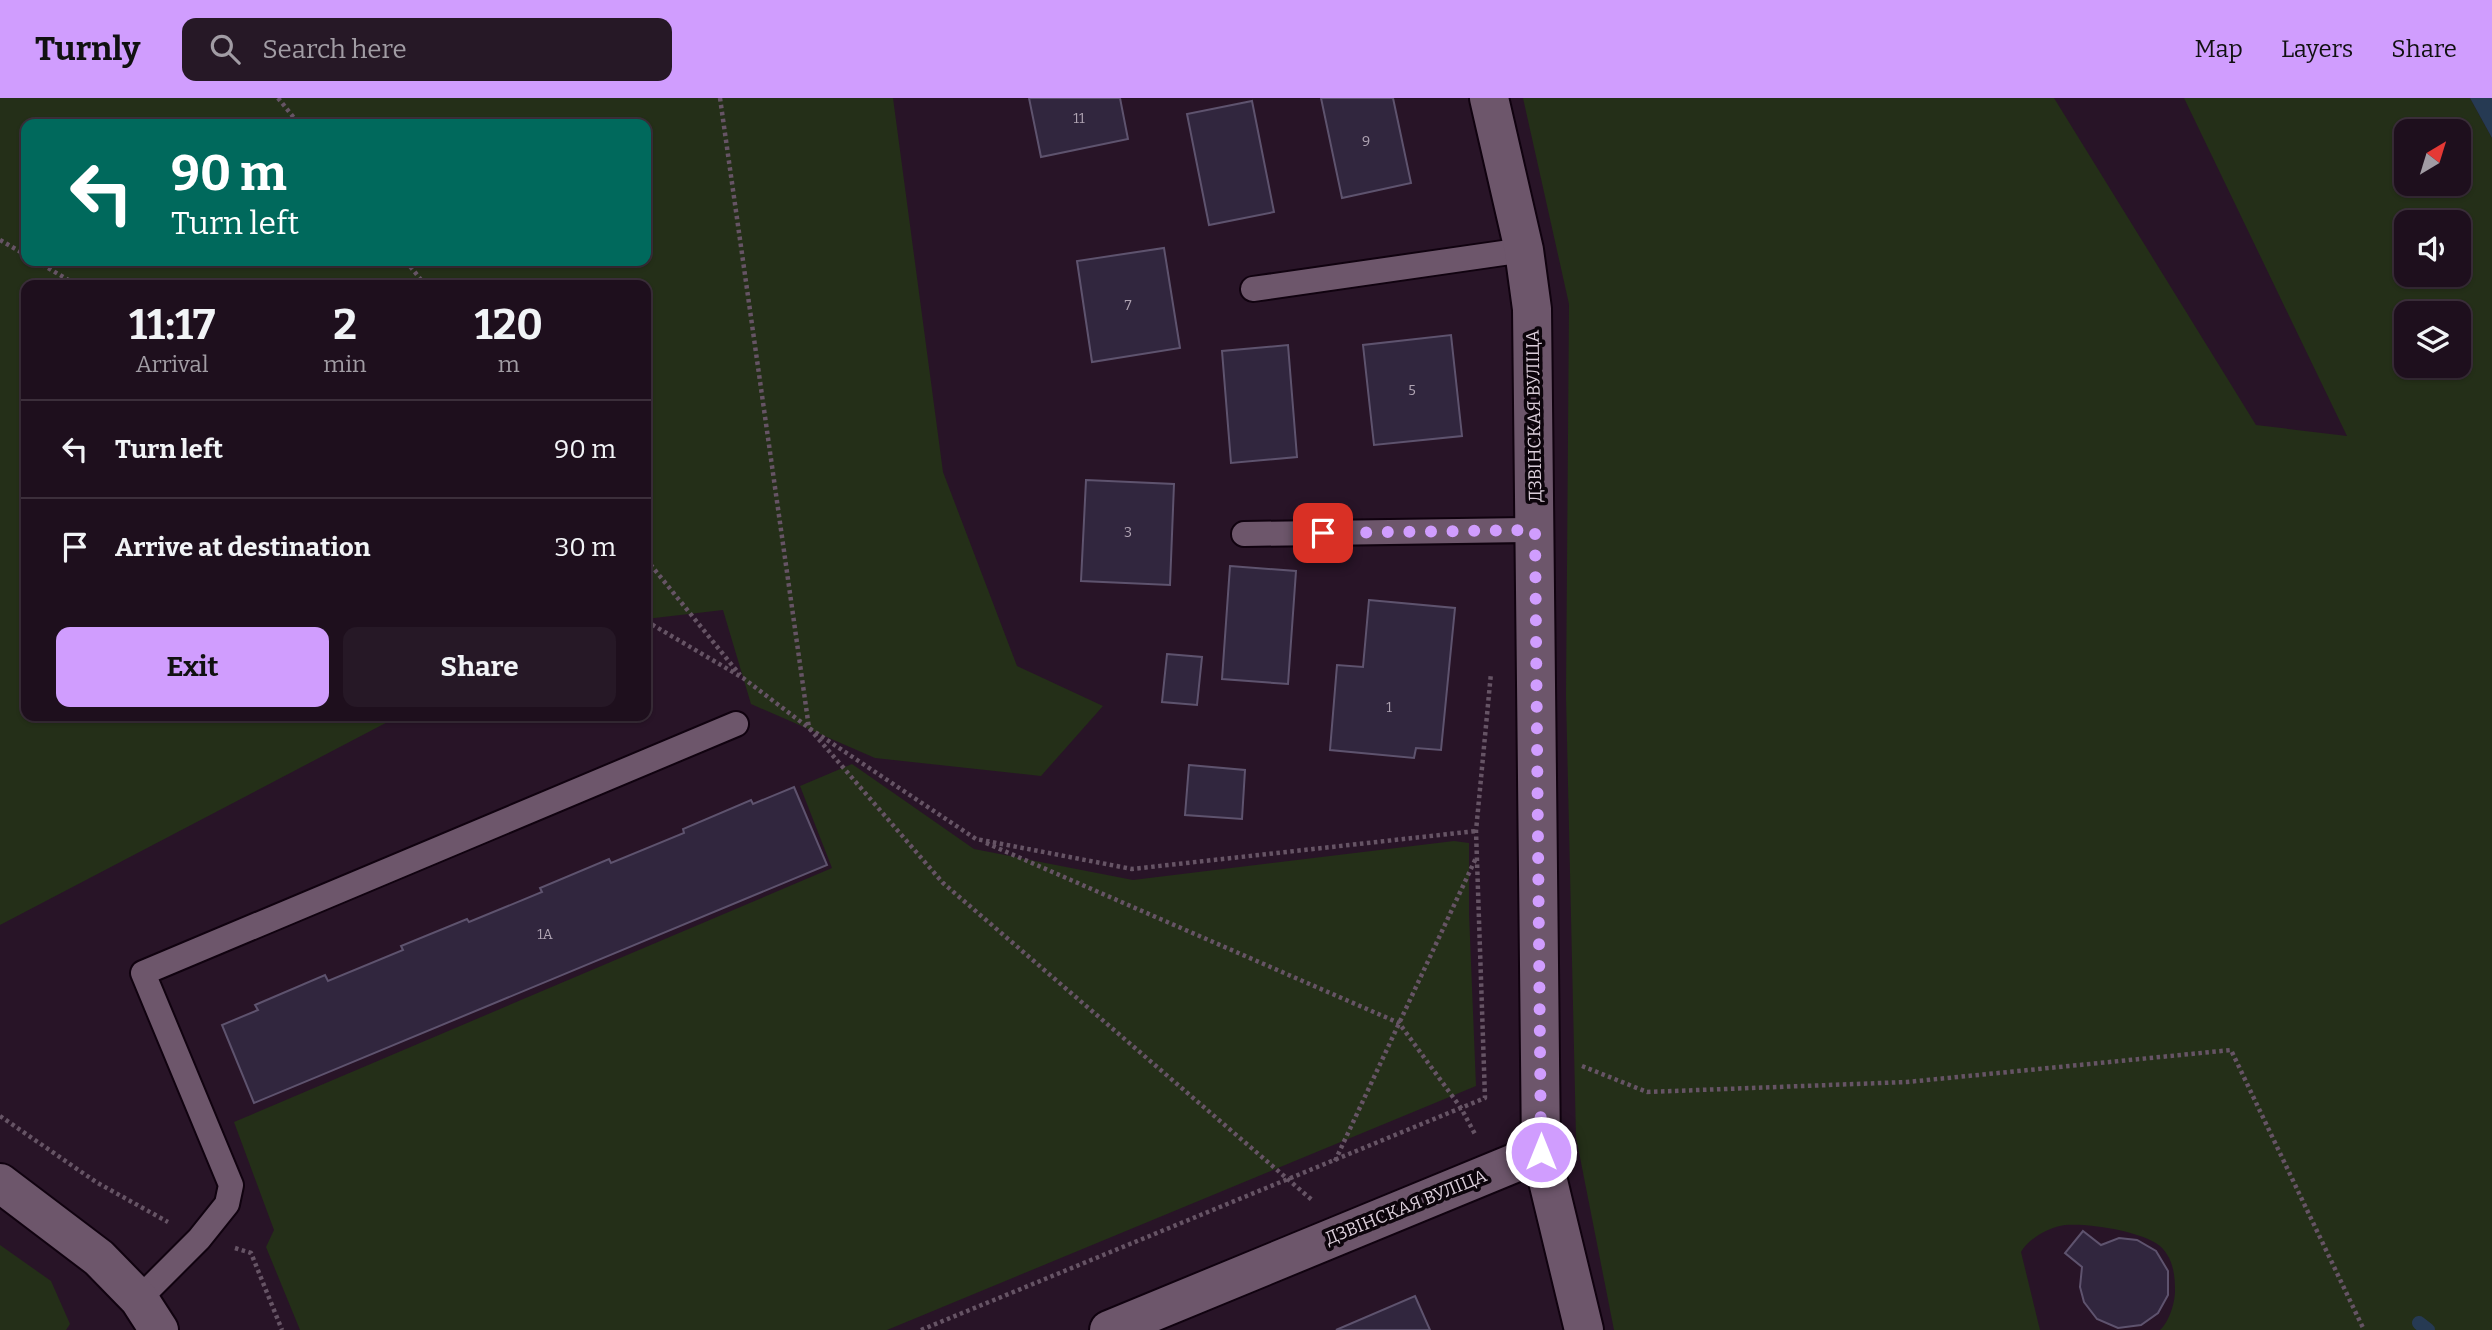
<!DOCTYPE html>
<html lang="en">
<head>
<meta charset="utf-8">
<style>
  :root { --surface:#1e0f1d; --page:#261826; --text:#f1f3f6; --muted:#a19ca4; --line:#3c2f3b; --accent:#d09dfe }
  body { margin:0; font-family:Bitter,serif; background:var(--page); color:var(--text); height:100vh; display:flex; flex-direction:column; font-size:26px; white-space:nowrap }
  * { box-sizing:border-box; margin:0 }
  p { font-size:23px; color:var(--muted) }
  .icon { flex:none; width:38px; height:38px; fill:none; stroke:currentColor; stroke-width:2; stroke-linecap:round; stroke-linejoin:round }
  .map { position:relative; flex:1; overflow:hidden }
  .details { position:absolute; left:21px; top:182px; width:630px; height:441px; display:flex; flex-direction:column; background:var(--surface); border-radius:14px; box-shadow:0 2px 5px #0004,0 0 0 2px var(--line) }
  .details>* { flex:none }
  .hud { position:absolute; left:21px; top:21px; width:630px; height:147px; border-radius:14px; box-shadow:0 2px 5px #0004,0 0 0 2px var(--line); background:#00695c; color:#fff; overflow:hidden }
  .needle { width:46px; rotate:38deg }
  .controls { position:absolute; left:2394px; top:21px; display:grid; gap:14px }
  .controls a { display:grid; place-items:center; width:77px; height:77px; border-radius:14px; background:var(--surface); box-shadow:0 2px 5px #0004,0 0 0 2px var(--line); font-size:35px }
  .pin { position:absolute; display:grid; place-items:center; width:60px; height:60px; color:#fff; margin:-30px; border-radius:14px; box-shadow:0 4px 10px #0006 }
  .me { position:absolute; width:77px; margin:-38px; rotate:0deg; stroke-linejoin:round; filter:drop-shadow(0 0 5px #0008) }
  .turn { display:flex; align-items:center; gap:24px; height:147px; padding:0 35px; font-size:32px }
  .turn .icon { width:91px; height:91px; stroke-width:2.5 }
  .turn b { display:block; font-size:49px; line-height:60px }
  .eta { display:flex; justify-content:space-evenly; align-items:center; height:119px; text-align:center }
  .eta b { font-size:42px; font-weight:700; line-height:49px }
  .primary-button { display:flex; gap:14px; margin-top:auto; padding:14px 35px }
  .primary-button a { flex:1; height:80px; border-radius:14px; background:var(--accent); color:#111; font-size:28px; font-weight:700; line-height:80px; text-align:center }
  .primary-button a+a { background:var(--page); color:var(--text) }
  ul { padding:0; list-style:none }
  li { display:flex; align-items:center; gap:21px; height:98px; padding:0 35px; border-top:2px solid var(--line) }
  li div { flex:1 }
  li b { display:block; font-size:26px }
  li em { font-style:normal }
  header { display:flex; align-items:center; gap:42px; box-sizing:border-box; height:98px; padding:0 35px; background:var(--accent); color:#111 }
  header strong { font-size:33px }
  nav { display:flex; gap:38px; margin-inline-start:auto; font-size:24px }
  .search { width:490px; height:63px; background:var(--page); display:flex; align-items:center; gap:18px; box-sizing:border-box; padding:0 24px; border-radius:14px; color:var(--muted); font-size:26px }
  .map>svg:first-child { display:block }
</style>
</head>
<body>
<header>
<strong>Turnly</strong>
<div class="search"><svg class="icon" aria-label="search" viewBox="0 0 24 24"><circle cx="10" cy="10" r="6"/><path d="M15 15l6 6"/></svg>Search here</div>
<nav><a>Map</a><a>Layers</a><a>Share</a></nav>
</header>
<div class="map">
<svg width="2492" height="1232" viewBox="0 0 2492 1232">
  <rect width="100%" height="100%" fill="#281427"/>
  <!-- green -->
  <g fill="#242f18" fill-rule="evenodd">
    <path d="M0,0H893L943,374L1017,568L1103,608L1041,678L875,660L751,606L723,512L646,521V187H26V618H399L0,827ZM646,26V163H26V26Z"/>
    <path d="M1523,0H2054L2256,327L2347,338L2184,0H2470L2492,40V1232H2160C2169,1224 2175,1205 2175,1193C2175,1176 2173,1160 2160,1148C2142,1133 2088,1125 2065,1127C2049,1129 2028,1141 2021,1154L2040,1232H1614L1576,1039L1566,598L1569,206ZM2406,33H2459V86H2406ZM2406,124H2459V177H2406ZM2406,215H2459V268H2406Z"/>
    <polygon points="852,666 974,751 1133,782 1454,743 1469,745 1469,815 1476,988 887,1232 300,1232 266,1149 274,1132 234,1024 832,770 800,688"/>
    <polygon points="0,1147 51,1183 70,1226 66,1232 0,1232"/>
  </g>
  <!-- water -->
  <polygon fill="#263a53" points="2470,0 2492,0 2492,40"/>
  <g fill="none" stroke-linecap="round" stroke-linejoin="round">
    <!-- stream -->
    <polyline stroke="#263a53" stroke-width="14" points="2419,1225 2428,1232"/>
  </g>
  <!-- building -->
  <g fill="#31263e" stroke="#5e536e" stroke-width="2">
    <polygon points="1029,0 1120,0 1128,41 1041,59"/>
    <polygon points="1321,0 1393,0 1411,85 1342,100"/>
    <polygon points="1252,3 1274,114 1209,127 1187,16"/>
    <polygon points="1164,150 1180,250 1092,264 1077,163"/>
    <polygon points="1451,237 1462,338 1374,347 1363,247"/>
    <polygon points="1288,247 1297,359 1231,365 1222,253"/>
    <polygon points="1086,382 1174,386 1170,487 1081,483"/>
    <polygon points="1230,468 1296,473 1288,586 1222,581"/>
    <polygon points="1369,502 1455,510 1441,652 1416,650 1414,660 1330,652 1337,567 1363,569"/>
    <polygon points="1167,556 1202,559 1197,607 1162,604"/>
    <polygon points="1189,667 1245,672 1242,721 1185,717"/>
    <polygon points="794,689 827,767 254,1005 222,927 258,912 255,907 325,877 328,883 403,852 401,848 467,821 469,824 542,794 540,790 609,761 611,765 684,735 683,731 751,702 753,706"/>
    <polygon points="2083,1133 2101,1147 2119,1140 2137,1142 2156,1153 2168,1173 2168,1197 2158,1215 2141,1227 2118,1230 2097,1221 2084,1204 2080,1189 2082,1169 2065,1155"/>
    <polygon points="1415,1198 1430,1232 1336,1232"/>
  </g>
  <g fill="none" stroke-linecap="round" stroke-linejoin="round">
    <!-- service casing -->
    <g stroke="#10020f" stroke-width="28">
      <g id="service">
        <polyline points="1253,191 1524,152"/>
        <polyline points="1244,436 1535,432"/>
        <polyline points="139,1201 199,1141 227,1106 231,1087 143,875 736,626"/>
      </g>
    </g>
    <!-- minor casing -->
    <g stroke="#10020f" stroke-width="42">
      <g id="minor">
        <polyline points="1489,0 1524,152 1532,211 1541,1054 1584,1232"/>
        <polyline points="1109,1232 1541,1054"/>
      </g>
    </g>
    <!-- tertiary casing -->
    <g stroke="#10020f" stroke-width="42">
      <polyline id="tertiary" points="0,1085 99,1160 139,1201 159,1232"/>
    </g>
    <!-- path -->
    <g stroke="#665465" stroke-width="4.5" stroke-dasharray="3.5 3.5" stroke-linecap="butt">
      <polyline points="278,0 299,26"/>
      <polyline points="720,0 809,630 943,785 1312,1102"/>
      <polyline points="0,142 26,157"/>
      <polyline points="36,163 77,187"/>
      <polyline points="406,163 425,187"/>
      <polyline points="646,461 740,577"/>
      <polyline points="646,523 743,580 809,630 976,741 1132,771 1476,733"/>
      <polyline points="986,745 1399,925 1461,1010 1476,1038"/>
      <polyline points="1582,968 1647,994 1907,984 2231,952 2364,1232"/>
      <polyline points="0,1018 96,1084 168,1124"/>
      <polyline points="1335,1063 1476,760"/>
      <polyline points="235,1150 251,1155 282,1232"/>
      <polyline points="921,1232 1485,1000 1476,733 1491,575"/>
    </g>
    <!-- service -->
    <use href="#service" stroke="#6d566b" stroke-width="24"/>
    <!-- minor -->
    <use href="#minor" stroke="#6d566b" stroke-width="38"/>
    <!-- tertiary -->
    <use href="#tertiary" stroke="#6d566b" stroke-width="38"/>
  </g>
  <g fill="none" stroke-linecap="round" stroke-linejoin="round">
    <!-- route -->
    <polyline stroke="#d09dfe" stroke-width="12" stroke-dasharray="0 21.6" points="1323,435 1535,432 1541,1054"/>
  </g>
  <g text-anchor="middle" dominant-baseline="central" stroke-width="7" stroke-linejoin="round" paint-order="stroke">
    <!-- number labels -->
    <g font-size="14" fill="#b0a4b3">
      <text x="1079" y="20">11</text>
      <text x="1366" y="43">9</text>
      <text x="1128" y="207">7</text>
      <text x="1412" y="292">5</text>
      <text x="1128" y="434">3</text>
      <text x="1389" y="609">1</text>
      <text x="545" y="836">1А</text>
    </g>
    <!-- street labels -->
    <g font-size="18" fill="#dbceda" stroke="#0c040b">
      <text transform="translate(1534 318) rotate(-91)">ДЗВІНСКАЯ ВУЛІЦА</text>
      <text transform="translate(1406 1109) rotate(-22)">ДЗВІНСКАЯ ВУЛІЦА</text>
    </g>
  </g>
</svg>
<div class="controls">
<a><svg class="needle" viewBox="-14 -14 28 28"><path d="M0-13l5 13h-10z" fill="#e53935"/><path d="M0 13l5-13h-10z" fill="#a19ca4"/></svg></a>
<a><svg class="icon" aria-label="sound" viewBox="0 0 24 24"><path d="M4 9h4l5-4v14l-5-4H4zM17 9q2 3 0 6"/></svg></a>
<a><svg class="icon" aria-label="layers" viewBox="0 0 24 24"><path d="M12 4l9 5-9 5-9-5zM3 14l9 5 9-5"/></svg></a>
</div>
<div class="pin" style="left:1323px;top:435px;background:#d93025"><svg class="icon" aria-label="arrive" viewBox="0 0 24 24"><path d="M6 21V4h12l-3 4 3 4H6"/></svg></div>
<svg class="me" style="left:1541px;top:1054px" viewBox="-20 -20 40 40"><circle r="17" fill="#d09dfe" stroke="#fff" stroke-width="3"/><path d="M0-11L8 9 0 5-8 9z" fill="#fff"/></svg>
<div class="hud">
<div class="turn"><svg class="icon" aria-label="left" viewBox="0 0 24 24"><path d="M17 20v-9H6M10 6l-5 5 5 5"/></svg><div><b>90 m</b>Turn left</div></div>
</div>
<section class="details">
<div class="eta">
<div><b>11:17</b><p>Arrival</p></div>
<div><b>2</b><p>min</p></div>
<div><b>120</b><p>m</p></div>
</div>
<ul>
<li><svg class="icon" aria-label="left" viewBox="0 0 24 24"><path d="M17 20v-9H6M10 6l-5 5 5 5"/></svg><div><b>Turn left</b></div><em>90 m</em></li>
<li><svg class="icon" aria-label="arrive" viewBox="0 0 24 24"><path d="M6 21V4h12l-3 4 3 4H6"/></svg><div><b>Arrive at destination</b></div><em>30 m</em></li>
</ul>
<div class="primary-button"><a>Exit</a><a>Share</a></div>
</section>
</div>
</body>
</html>
